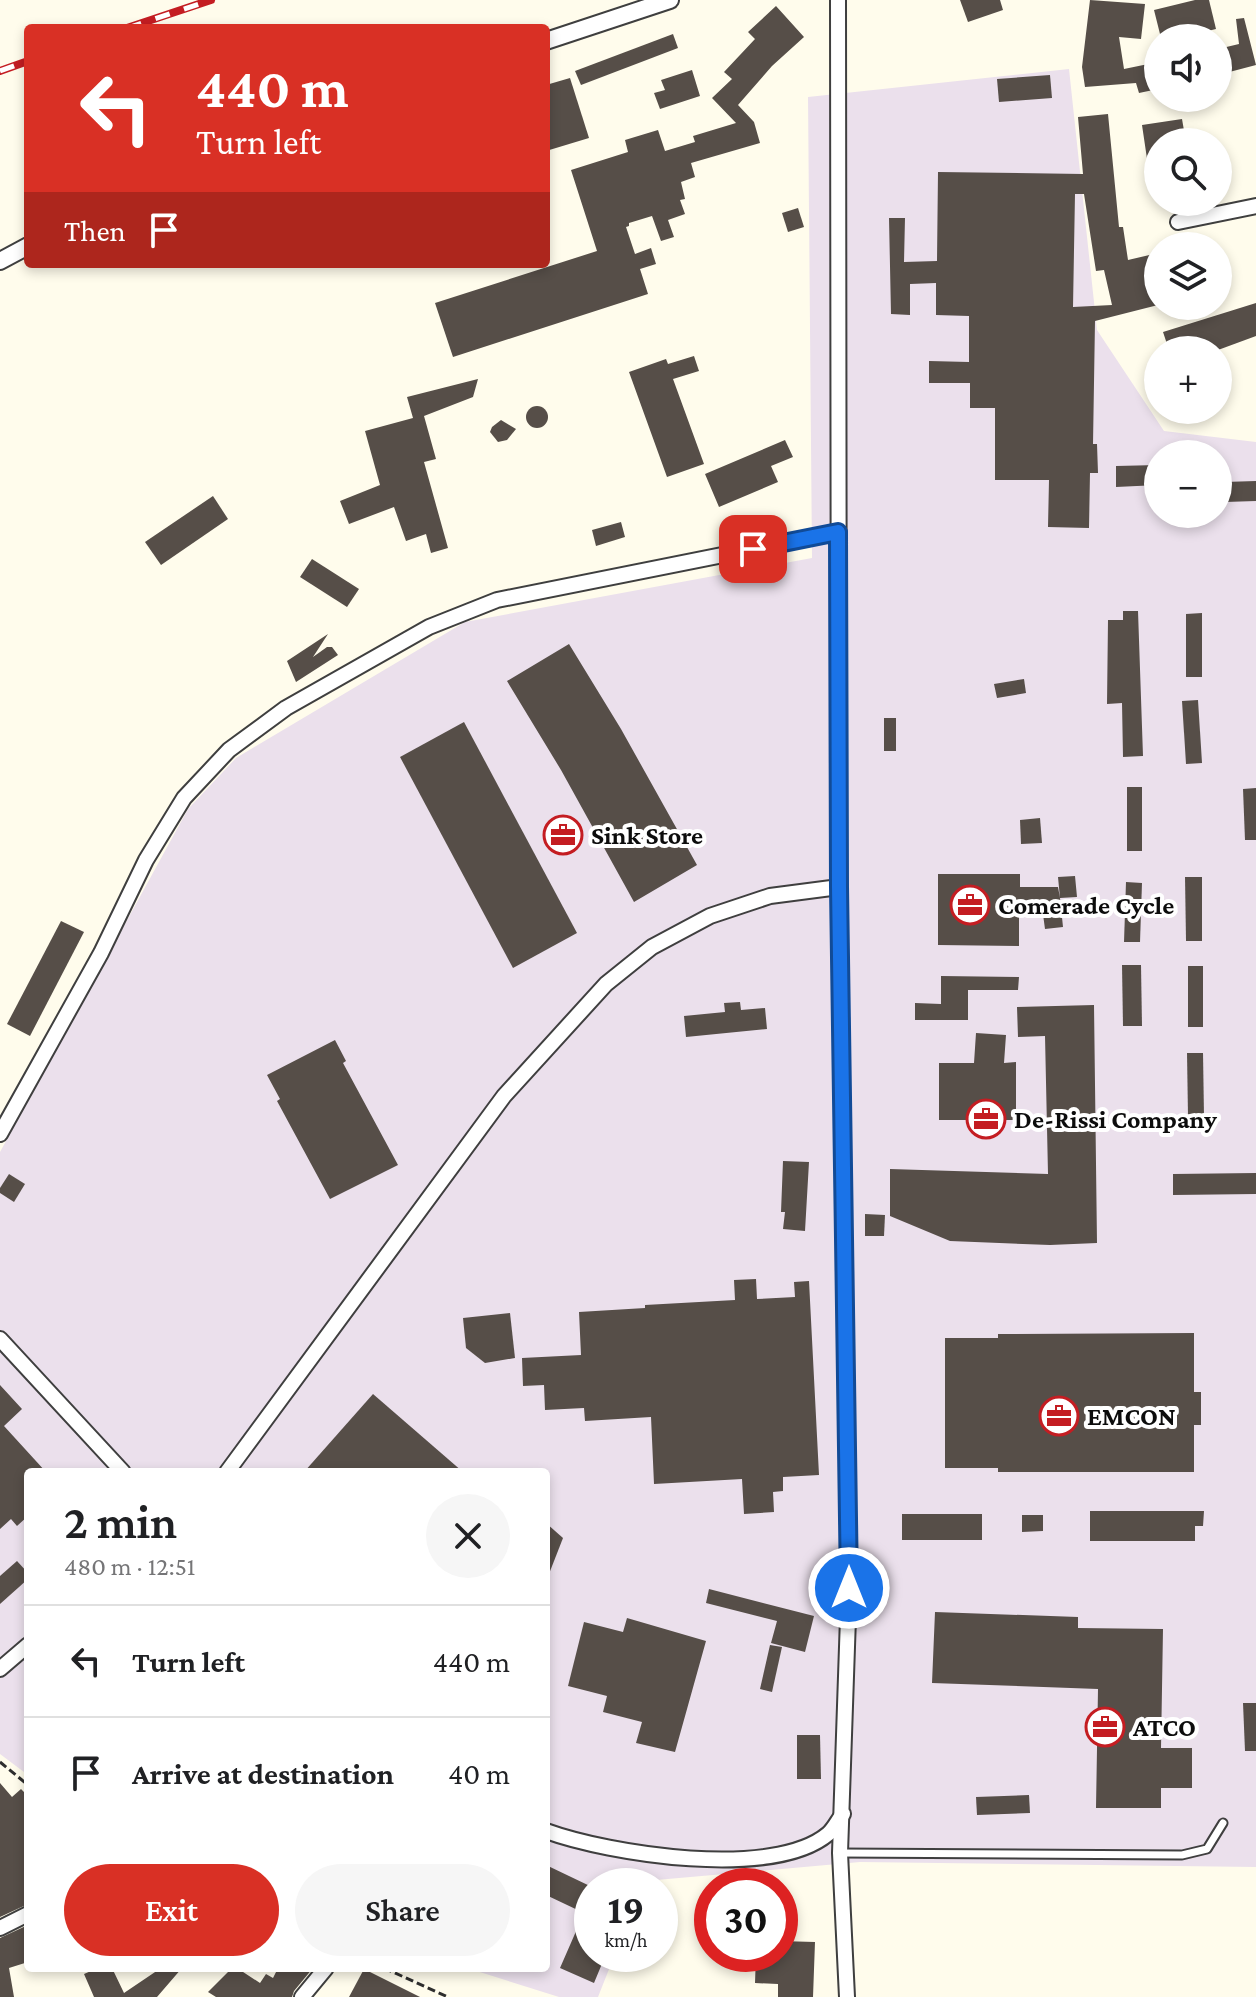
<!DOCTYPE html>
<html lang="en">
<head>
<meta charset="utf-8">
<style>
  :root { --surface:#fff; --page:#f6f6f6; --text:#202124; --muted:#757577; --line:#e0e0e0; --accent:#d93025 }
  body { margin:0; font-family:"Crimson Pro",serif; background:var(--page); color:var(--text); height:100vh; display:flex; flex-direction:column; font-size:30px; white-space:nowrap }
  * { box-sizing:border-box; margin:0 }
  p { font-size:26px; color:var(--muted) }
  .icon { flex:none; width:44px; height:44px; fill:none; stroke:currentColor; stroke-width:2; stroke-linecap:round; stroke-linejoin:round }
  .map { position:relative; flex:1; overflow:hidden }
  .drawer { position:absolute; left:24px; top:1468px; width:526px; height:504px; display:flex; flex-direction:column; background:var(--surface); border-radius:8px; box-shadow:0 4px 12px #0003 }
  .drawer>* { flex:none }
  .top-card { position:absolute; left:24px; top:24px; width:526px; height:244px; border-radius:8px; box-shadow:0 4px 12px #0003; background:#d93025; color:#fff; overflow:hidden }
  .controls { position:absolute; left:1144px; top:24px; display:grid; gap:16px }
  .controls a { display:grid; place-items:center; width:88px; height:88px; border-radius:50%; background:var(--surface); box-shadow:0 4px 12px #0003; font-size:40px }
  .speed { position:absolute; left:574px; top:1868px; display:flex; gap:16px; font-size:40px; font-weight:700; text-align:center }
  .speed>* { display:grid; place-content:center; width:104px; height:104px; border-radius:50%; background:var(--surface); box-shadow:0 4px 12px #0003; line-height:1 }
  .speed small { font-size:20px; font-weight:400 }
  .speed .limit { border:12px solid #d22; background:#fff; color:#111 }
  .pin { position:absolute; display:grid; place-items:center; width:68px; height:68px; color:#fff; margin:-34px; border-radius:16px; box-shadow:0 4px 12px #0006 }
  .me { position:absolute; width:88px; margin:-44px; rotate:0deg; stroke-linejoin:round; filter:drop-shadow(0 0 6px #0008) }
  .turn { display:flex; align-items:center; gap:28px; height:168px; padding:0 40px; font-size:36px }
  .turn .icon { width:104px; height:104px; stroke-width:2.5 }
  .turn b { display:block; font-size:56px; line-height:68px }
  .then { display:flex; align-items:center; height:76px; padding:0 40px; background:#0003; gap:16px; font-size:30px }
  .round { display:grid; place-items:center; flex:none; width:84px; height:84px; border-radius:42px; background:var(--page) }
  .overview { display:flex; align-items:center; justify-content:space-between; height:136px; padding:0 40px }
  h1 { font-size:48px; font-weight:600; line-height:60px }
  .button { display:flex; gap:16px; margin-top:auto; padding:16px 40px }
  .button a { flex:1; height:92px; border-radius:48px; background:var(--accent); color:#fff; font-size:32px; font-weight:600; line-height:92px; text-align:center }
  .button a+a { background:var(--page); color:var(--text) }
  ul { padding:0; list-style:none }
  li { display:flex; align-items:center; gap:24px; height:112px; padding:0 40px; border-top:2px solid var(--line) }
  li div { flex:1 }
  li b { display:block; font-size:30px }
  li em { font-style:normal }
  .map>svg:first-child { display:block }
</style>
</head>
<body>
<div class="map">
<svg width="1256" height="1997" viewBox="0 0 1256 1997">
  <rect width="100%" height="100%" fill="#fffcec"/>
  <!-- industrial -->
  <path fill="#ebe0ec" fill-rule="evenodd" d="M1069,69L1097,330L1164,431L1256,442V1867L860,1862L645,1881L643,1886H592V1954H615L598,1997H559L467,1968H546V1472H28V1775L0,1754V1152L188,809L236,758L465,622L812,558L808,97ZM1158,454H1218V514H1158Z"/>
  <!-- building -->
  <g fill="#564e48" fill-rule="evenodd">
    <polygon points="960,0 1000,0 1003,10 968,22"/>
    <polygon points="1090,0 1145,4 1141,39 1119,37 1124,69 1158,62 1158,89 1139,93 1136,83 1085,87 1082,67"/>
    <polygon points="1195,0 1209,0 1216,29 1179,38 1161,38 1154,10"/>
    <polygon points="776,6 804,37 772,66 738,105 754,122 760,143 691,163 695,177 681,182 685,199 680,200 685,214 668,220 674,237 661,241 652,216 629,223 629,226 626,227 635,254 651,248 656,264 640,269 648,294 453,357 435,303 597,251 571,170 628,152 625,140 658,130 665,151 695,142 693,136 736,123 712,98 732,79 724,72 755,39 748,32"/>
    <polygon points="1244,18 1256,65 1218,75 1218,49 1239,44 1236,19"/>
    <polygon points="673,34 678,48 581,85 575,71"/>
    <polygon points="692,70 700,96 660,109 654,93 665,90 661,80"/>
    <polygon points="1050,75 1052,98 999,102 997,79"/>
    <polygon points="570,78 589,138 546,151 546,85"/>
    <path d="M1108,114L1119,227H1123L1128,260L1158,253V305L1095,321L1093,444H1097L1098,473H1090L1089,528L1048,527L1049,480H995V408H970V383H929V361L969,362V316L936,315V283L910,284V315L891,314L889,218H905L904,262L937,261L938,172L1083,174L1078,117ZM1075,194H1084L1096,271L1104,270L1112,305L1073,307Z"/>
    <polygon points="1182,119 1186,142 1158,142 1158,179 1150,179 1142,125"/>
    <polygon points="798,208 804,227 788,232 782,213"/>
    <polygon points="1256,303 1256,336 1218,350 1169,350 1163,332"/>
    <polygon points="694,356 699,371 673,379 704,464 667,477 629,372 666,359 668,364"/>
    <polygon points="478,379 473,397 424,416 436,459 424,462 448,548 431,553 426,534 406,541 394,507 349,524 340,501 380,485 365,431 413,418 407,397"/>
    <circle cx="537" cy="417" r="11"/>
    <polygon points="501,420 516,429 507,440 498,442 490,432 492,427"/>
    <polygon points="785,440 793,457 771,466 778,482 719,507 705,474"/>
    <polygon points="1158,465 1158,485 1116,487 1116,466"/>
    <polygon points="1256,481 1256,501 1225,502 1224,482"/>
    <polygon points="213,496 228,519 161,565 145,542"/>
    <polygon points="621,522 625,537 596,546 592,530"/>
    <polygon points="312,559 359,589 347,607 300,577"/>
    <polygon points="1123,611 1138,611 1143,756 1123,757 1122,703 1107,704 1108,620 1123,620"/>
    <polygon points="1202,613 1202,677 1186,677 1186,614"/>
    <polygon points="328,634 313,657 327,647 332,647 338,655 296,682 287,661"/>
    <polygon points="569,644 621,729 697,865 634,902 561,770 507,681"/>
    <polygon points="1024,679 1026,693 997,698 994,684"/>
    <polygon points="1198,700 1202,763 1186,764 1182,701"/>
    <rect x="884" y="718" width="12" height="33"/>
    <polygon points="464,722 577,933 513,968 400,757"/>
    <rect x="1127" y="787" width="15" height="64"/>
    <polygon points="1256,788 1256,840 1245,840 1243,789"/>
    <polygon points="1040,818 1042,843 1021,844 1020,820"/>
    <polygon points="938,874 1020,874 1020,887 1058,887 1060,898 1058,877 1075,876 1077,897 1060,898 1063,927 1045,929 1042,907 1019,907 1019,946 938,945"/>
    <polygon points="1185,877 1202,877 1202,941 1186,941"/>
    <polygon points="1126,882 1142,883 1140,942 1124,942"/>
    <polygon points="61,921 84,932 30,1036 7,1024"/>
    <polygon points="1122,965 1141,965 1142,1026 1123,1026"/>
    <rect x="1188" y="966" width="15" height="61"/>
    <polygon points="941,976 1019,977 1018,990 968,990 968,1020 915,1020 915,1003 941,1004"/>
    <polygon points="740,1002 741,1010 765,1008 767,1029 686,1037 684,1016 725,1012 724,1003"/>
    <polygon points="1094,1005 1097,1243 1050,1245 950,1241 890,1216 890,1169 1048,1174 1045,1036 1018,1037 1017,1007"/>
    <polygon points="976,1033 1006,1035 1004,1063 1016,1062 1016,1120 939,1120 939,1063 974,1063"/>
    <polygon points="335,1040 346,1061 343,1063 398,1165 330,1199 277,1101 280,1099 267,1075"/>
    <polygon points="1187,1053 1203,1053 1204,1116 1188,1116"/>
    <polygon points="783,1161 809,1162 805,1231 783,1229 785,1212 781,1212"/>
    <polygon points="1256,1173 1256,1194 1173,1195 1173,1174"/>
    <polygon points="9,1174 25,1184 14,1202 0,1193 0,1188"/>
    <polygon points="865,1214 885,1215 884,1236 865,1236"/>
    <polygon points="756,1279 757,1299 795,1297 794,1282 809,1281 819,1475 783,1477 783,1491 773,1492 774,1512 744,1514 742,1479 654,1484 651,1417 585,1421 584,1408 545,1410 544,1385 523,1386 522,1358 581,1355 579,1312 645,1308 645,1305 735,1300 734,1280"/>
    <polygon points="510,1313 515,1358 485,1363 466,1348 463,1318"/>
    <polygon points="1194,1333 1194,1392 1201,1392 1201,1425 1194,1425 1194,1472 998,1472 998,1468 945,1468 945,1338 998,1338 998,1334"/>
    <polygon points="0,1385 22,1409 4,1426 46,1472 28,1472 28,1516 17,1526 11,1519 0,1529"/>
    <polygon points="373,1394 463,1472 304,1472"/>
    <polygon points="1090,1511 1204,1511 1203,1526 1195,1526 1195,1541 1090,1541"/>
    <rect x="902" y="1514" width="80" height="26"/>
    <polygon points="1022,1515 1043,1515 1043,1531 1022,1532"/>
    <polygon points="546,1523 563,1538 547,1579 546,1579"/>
    <polygon points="17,1561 28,1573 28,1579 0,1604 0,1576"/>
    <polygon points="709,1589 814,1616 805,1652 771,1643 777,1621 706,1603"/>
    <polygon points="935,1612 1078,1617 1078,1628 1163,1629 1161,1748 1192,1748 1192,1788 1161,1788 1161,1808 1096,1808 1098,1689 932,1683"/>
    <polygon points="627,1618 706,1641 675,1752 636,1743 642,1722 603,1712 607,1696 568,1686 584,1622 623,1632"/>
    <polygon points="770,1645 782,1647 772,1692 760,1689"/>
    <polygon points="1243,1703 1256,1703 1256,1751 1245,1751"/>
    <polygon points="797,1735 820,1735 821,1779 797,1779"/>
    <polygon points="0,1783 12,1797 21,1789 28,1796 28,1904 0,1917"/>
    <polygon points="1029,1795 1030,1813 977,1815 976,1797"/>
    <polygon points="546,1865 592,1887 592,1954 606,1954 594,1983 560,1968 584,1913 546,1895"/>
    <polygon points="28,1925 28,1933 24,1934 28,1962 9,1968 14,1997 0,1997 0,1938"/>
    <polygon points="780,1941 815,1942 813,1997 778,1997 778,1984 755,1983 756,1954 780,1954"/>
    <polygon points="98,1968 112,1968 124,1993 161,1968 182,1968 157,1997 94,1997 84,1974"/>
    <polygon points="232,1968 237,1968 260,1983 266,1974 273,1978 278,1968 313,1968 294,1991 292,1997 216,1997 208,1992"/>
    <polygon points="364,1969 420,1997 349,1997"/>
  </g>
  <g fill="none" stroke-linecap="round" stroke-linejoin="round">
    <!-- service casing -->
    <g stroke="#3f3f3f" stroke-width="11">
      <polyline id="service" points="840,1853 1182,1855 1207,1849 1223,1823"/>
    </g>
    <!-- minor casing -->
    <g stroke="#3f3f3f" stroke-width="18">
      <g id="minor">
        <polyline points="838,0 839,887 849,1588 840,1853 847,1997"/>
        <polyline points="1178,222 1256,206"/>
        <polyline points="0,1134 101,953 146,860 184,798 229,750 286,708 429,627 497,600 838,532"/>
        <polyline points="0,1339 123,1472"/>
        <polyline points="227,1472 504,1096 606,984 652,947 710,916 770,896 839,887"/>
        <polyline points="0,1669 28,1645"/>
        <path d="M546,1831C609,1854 773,1880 828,1834C834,1829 838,1820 843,1814"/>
        <polyline points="0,1928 28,1914"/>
        <polyline points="302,1997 326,1968"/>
      </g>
    </g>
    <!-- tertiary casing -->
    <g stroke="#3f3f3f" stroke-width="20">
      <g id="tertiary">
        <polyline points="546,41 670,0"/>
        <polyline points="0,261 28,246"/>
      </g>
    </g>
    <!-- path -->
    <g stroke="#2e2e2e" stroke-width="3" stroke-dasharray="8 4" stroke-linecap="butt">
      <polyline points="0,1762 28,1785"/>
      <polyline points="384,1968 448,1997"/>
    </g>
    <!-- service -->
    <use href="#service" stroke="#fff" stroke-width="7"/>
    <!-- minor -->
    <use href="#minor" stroke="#fff" stroke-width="14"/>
    <!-- tertiary -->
    <use href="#tertiary" stroke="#fff" stroke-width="16"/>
    <!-- rail casing -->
    <g stroke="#c41d22" stroke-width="8">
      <g id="rail">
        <polyline points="127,28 211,0"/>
        <polyline points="0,71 28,61"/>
      </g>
    </g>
    <!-- rail -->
    <use href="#rail" stroke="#fff" stroke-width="5" stroke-dasharray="15" stroke-linecap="butt"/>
  </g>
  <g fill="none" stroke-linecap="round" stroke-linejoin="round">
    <!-- route casing -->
    <g stroke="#114b97" stroke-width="20">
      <polyline id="route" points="753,549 838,532 839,887 849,1588"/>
    </g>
    <!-- route -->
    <use href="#route" stroke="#1a73e8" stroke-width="14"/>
  </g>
  <!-- icons -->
  <defs>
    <g id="office-ring" transform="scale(2)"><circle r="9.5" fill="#fff" stroke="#c41d22" stroke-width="1.5"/><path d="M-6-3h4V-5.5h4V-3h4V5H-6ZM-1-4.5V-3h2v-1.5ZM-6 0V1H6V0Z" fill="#c41d22"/></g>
  </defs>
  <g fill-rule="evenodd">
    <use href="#office-ring" x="563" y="835"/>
    <use href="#office-ring" x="970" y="905"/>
    <use href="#office-ring" x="986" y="1119"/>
    <use href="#office-ring" x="1059" y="1416"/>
    <use href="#office-ring" x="1105" y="1727"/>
  </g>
  <g text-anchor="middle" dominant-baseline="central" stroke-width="8" stroke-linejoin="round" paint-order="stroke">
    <!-- poi labels -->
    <g font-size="26" font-weight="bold" fill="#0c0c0c" stroke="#fff" text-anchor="start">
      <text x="591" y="835">Sink Store</text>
      <text x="998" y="905">Comerade Cycle</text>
      <text x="1014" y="1119">De-Rissi Company</text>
      <text x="1087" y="1416">EMCON</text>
      <text x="1133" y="1727">ATCO</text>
    </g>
  </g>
</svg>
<div class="controls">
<a><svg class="icon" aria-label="sound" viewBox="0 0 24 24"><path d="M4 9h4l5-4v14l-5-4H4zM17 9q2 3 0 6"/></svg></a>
<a><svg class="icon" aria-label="search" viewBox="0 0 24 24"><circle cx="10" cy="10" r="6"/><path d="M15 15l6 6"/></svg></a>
<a><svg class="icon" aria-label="layers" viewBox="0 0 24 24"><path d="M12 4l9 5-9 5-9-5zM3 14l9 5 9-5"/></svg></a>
<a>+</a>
<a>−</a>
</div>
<div class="speed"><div>19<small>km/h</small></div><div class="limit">30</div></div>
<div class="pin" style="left:753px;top:549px;background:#d93025"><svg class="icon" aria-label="arrive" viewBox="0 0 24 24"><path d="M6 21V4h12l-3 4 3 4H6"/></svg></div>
<svg class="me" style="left:849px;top:1588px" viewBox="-20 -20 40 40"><circle r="17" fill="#1a73e8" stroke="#fff" stroke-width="3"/><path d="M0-11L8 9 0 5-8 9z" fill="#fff"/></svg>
<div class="top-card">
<div class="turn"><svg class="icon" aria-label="left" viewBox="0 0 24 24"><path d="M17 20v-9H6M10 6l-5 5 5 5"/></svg><div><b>440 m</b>Turn left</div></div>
<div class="then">Then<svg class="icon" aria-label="arrive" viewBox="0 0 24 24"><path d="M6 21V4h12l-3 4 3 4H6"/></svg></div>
</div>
<section class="drawer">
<div class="overview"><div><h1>2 min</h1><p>480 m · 12:51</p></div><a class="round"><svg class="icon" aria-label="close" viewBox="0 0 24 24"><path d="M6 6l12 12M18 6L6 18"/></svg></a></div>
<ul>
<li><svg class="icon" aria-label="left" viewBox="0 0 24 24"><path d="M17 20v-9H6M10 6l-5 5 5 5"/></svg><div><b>Turn left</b></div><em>440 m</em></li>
<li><svg class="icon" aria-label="arrive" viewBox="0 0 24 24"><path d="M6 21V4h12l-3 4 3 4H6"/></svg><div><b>Arrive at destination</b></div><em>40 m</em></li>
</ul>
<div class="button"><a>Exit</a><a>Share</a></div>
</section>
</div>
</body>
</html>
